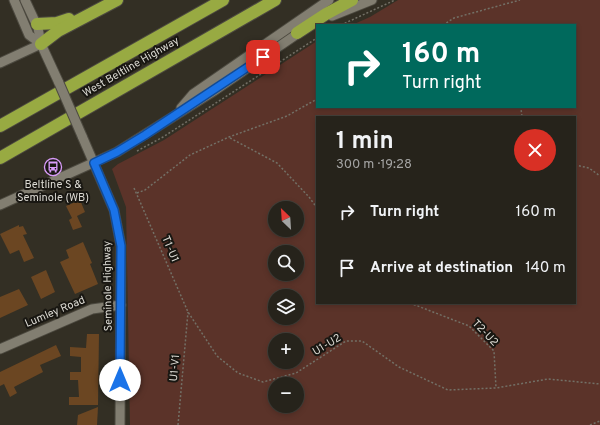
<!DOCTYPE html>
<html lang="en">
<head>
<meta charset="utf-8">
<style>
  :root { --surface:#26231b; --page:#322f28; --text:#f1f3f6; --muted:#a4a4a3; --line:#42403a }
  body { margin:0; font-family:Overpass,sans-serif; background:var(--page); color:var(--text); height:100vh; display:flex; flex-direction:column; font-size:15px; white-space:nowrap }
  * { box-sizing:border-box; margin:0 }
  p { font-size:13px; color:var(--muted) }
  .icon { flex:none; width:22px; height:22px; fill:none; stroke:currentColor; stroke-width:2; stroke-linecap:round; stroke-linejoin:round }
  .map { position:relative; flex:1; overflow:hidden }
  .side { position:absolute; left:316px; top:116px; width:260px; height:188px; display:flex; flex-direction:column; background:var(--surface); border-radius:0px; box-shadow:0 2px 6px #0003,0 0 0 1px var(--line) }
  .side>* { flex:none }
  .guide { position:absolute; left:316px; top:24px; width:260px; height:84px; border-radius:0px; box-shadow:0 2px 6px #0003,0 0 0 1px var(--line); background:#00695c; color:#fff; overflow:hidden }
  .needle { width:26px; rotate:335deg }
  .fabs { position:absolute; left:268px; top:201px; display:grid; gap:8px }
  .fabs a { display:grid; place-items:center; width:36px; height:36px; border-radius:50%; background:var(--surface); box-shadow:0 2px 6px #0003,0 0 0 1px var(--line); font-size:20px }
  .pin { position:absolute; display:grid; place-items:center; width:34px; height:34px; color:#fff; margin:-17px; border-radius:8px; box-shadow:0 2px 6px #0006 }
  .me { position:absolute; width:44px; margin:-22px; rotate:0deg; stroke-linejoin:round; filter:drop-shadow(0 0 3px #0008) }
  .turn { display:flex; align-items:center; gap:14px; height:84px; padding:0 20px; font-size:18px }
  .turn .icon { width:52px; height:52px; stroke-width:2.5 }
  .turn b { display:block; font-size:28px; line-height:34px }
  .round { display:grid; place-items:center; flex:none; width:42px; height:42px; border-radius:21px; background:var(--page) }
  .overview { display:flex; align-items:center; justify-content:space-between; height:68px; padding:0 20px }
  h1 { font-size:24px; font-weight:700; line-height:30px }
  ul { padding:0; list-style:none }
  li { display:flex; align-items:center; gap:12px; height:56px; padding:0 20px }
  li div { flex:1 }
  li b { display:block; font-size:15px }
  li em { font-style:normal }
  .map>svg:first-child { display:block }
</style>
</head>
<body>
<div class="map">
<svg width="600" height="425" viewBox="0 0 600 425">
  <rect width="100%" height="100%" fill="#332f24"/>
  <!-- green -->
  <path fill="#5b3329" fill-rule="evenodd" d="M398,0H600V425H130L126,207L112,169L118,164L164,140L317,41V107H575V25H352L370,17ZM317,117H575V303H317ZM275,208H297V230H275ZM275,252H297V274H275ZM275,296H297V318H275ZM275,340H297V362H275ZM275,384H297V406H275Z"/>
  <!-- building -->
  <g fill="#6b4622">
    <polygon points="80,200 85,212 77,216 82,227 73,230 69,220 72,218 66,206"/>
    <polygon points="19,225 19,227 23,226 27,234 23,235 34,258 24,262 19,250 10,254 0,234"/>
    <polygon points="83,242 92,263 90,264 98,284 75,294 60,262 69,258 66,250"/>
    <polygon points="46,270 55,292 41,299 31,277"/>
    <polygon points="19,289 28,305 0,318 0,297"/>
    <polygon points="87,334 99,334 98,405 69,405 69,397 79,397 78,380 70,380 70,372 81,372 81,357 70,356 70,347 86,348"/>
    <polygon points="56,345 61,356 40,365 43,372 14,387 17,393 10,397 4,384 0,386 0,372"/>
    <polygon points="98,407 97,425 77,425 78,415"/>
  </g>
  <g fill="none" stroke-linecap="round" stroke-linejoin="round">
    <!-- minor casing -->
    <g stroke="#4d4a40" stroke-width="11">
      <g id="minor">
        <polyline points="14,0 29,35 41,44"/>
        <polyline points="25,0 38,28 41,44 59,83"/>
        <polyline points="332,16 372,0"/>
        <polyline points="0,63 41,44"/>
        <polyline points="181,108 193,94 329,0"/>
        <polyline points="82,136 114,210 121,246 120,425"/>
        <polyline points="0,205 117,152 214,91 303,30"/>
        <polyline points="0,349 92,309 121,305"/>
      </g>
    </g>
    <!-- highway casing -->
    <g stroke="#4d4a40" stroke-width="14">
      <g id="highway">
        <polyline points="37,24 57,23 69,19"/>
        <polyline points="297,33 326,14 352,0"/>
        <polyline points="41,44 58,31 117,0"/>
        <polyline points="0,126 223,0"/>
        <polyline points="0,158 275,0"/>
      </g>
    </g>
    <!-- path -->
    <g stroke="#737066" stroke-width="1.5" stroke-dasharray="2 2" stroke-linecap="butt">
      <polyline points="341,25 395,0"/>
      <polyline points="443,25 454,18 520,0"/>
      <polyline points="519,107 521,109 522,117"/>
      <polyline points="230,138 277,163 309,197 317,208"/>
      <polyline points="137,151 163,137 317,38"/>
      <polyline points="575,165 589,168 600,176"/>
      <polyline points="134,188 188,312 217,356 238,373 263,382 296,373 346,341 362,341 399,367 448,390 496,388 548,379 600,384"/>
      <polyline points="137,193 145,190 190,155 229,137 287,116 317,99"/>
      <polyline points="410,303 469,326 494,351 496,388"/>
      <polyline points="178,425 188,312"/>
      <polyline points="590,425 600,421"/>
    </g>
    <!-- minor -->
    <use href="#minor" stroke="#827e71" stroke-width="9"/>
    <!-- highway -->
    <use href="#highway" stroke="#98aa42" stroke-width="12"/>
    <!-- minor-bridge casing -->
    <g stroke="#4d4a40" stroke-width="11" stroke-linecap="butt">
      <polyline id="minor-bridge" points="59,83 82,136"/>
    </g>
    <!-- minor-bridge -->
    <use href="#minor-bridge" stroke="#827e71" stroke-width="9"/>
  </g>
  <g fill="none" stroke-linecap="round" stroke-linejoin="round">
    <!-- route casing -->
    <g stroke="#114b97" stroke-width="10">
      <polyline id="route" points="120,380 121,246 114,210 94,163 117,152 145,135 263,57"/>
    </g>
    <!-- route -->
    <use href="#route" stroke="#1a73e8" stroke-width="7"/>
  </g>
  <!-- icons -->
  <defs>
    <g id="bus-ring" transform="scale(0.9)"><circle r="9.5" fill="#191712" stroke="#d89bf8" stroke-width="1.5"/><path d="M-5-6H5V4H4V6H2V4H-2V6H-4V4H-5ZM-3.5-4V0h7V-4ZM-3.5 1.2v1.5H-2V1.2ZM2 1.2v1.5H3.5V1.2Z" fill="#d89bf8"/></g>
  </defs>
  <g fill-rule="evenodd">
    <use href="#bus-ring" x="53" y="167"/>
  </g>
  <g text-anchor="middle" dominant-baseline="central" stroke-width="4" stroke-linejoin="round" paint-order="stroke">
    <!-- street labels -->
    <g font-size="11" fill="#dcdad3" stroke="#191712">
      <text transform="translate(131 67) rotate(-30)">West Beltline Highway</text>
      <text transform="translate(170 249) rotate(67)">T1-U1</text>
      <text transform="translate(108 286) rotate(-91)">Seminole Highway</text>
      <text transform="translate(55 312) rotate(-23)">Lumley Road</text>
      <text transform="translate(485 333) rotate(46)">T2-U2</text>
      <text transform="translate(327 345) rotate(-31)">U1-U2</text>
      <text transform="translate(175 368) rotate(-85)">U1-V1</text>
    </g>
    <!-- poi labels -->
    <g font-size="11" fill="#dcdad3" stroke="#191712">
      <text x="53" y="185">Beltline S &amp;<tspan x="53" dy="13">Seminole (WB)</tspan></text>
    </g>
  </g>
</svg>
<div class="fabs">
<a><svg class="needle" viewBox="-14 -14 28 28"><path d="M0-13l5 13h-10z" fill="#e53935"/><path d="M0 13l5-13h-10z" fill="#a4a4a3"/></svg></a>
<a><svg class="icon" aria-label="search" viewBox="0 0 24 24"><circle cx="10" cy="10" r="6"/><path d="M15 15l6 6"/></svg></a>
<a><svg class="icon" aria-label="layers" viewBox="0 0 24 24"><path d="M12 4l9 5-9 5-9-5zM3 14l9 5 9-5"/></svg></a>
<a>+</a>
<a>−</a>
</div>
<div class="pin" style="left:263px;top:57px;background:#d93025"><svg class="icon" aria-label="arrive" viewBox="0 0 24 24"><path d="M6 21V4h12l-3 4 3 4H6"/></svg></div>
<svg class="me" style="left:120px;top:380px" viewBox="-20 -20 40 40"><circle r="19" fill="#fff"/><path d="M0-13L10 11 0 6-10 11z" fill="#1a73e8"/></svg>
<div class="guide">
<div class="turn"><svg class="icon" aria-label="right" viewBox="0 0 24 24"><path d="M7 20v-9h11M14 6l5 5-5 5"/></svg><div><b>160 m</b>Turn right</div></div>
</div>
<section class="side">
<div class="overview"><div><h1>1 min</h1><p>300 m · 19:28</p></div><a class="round" style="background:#d93025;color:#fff"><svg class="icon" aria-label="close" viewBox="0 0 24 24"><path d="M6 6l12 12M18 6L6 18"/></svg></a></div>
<ul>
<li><svg class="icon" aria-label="right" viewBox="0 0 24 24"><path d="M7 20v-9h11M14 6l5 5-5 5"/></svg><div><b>Turn right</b></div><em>160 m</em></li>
<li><svg class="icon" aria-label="arrive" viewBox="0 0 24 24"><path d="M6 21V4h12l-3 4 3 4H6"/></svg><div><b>Arrive at destination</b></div><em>140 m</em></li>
</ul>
</section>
</div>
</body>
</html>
